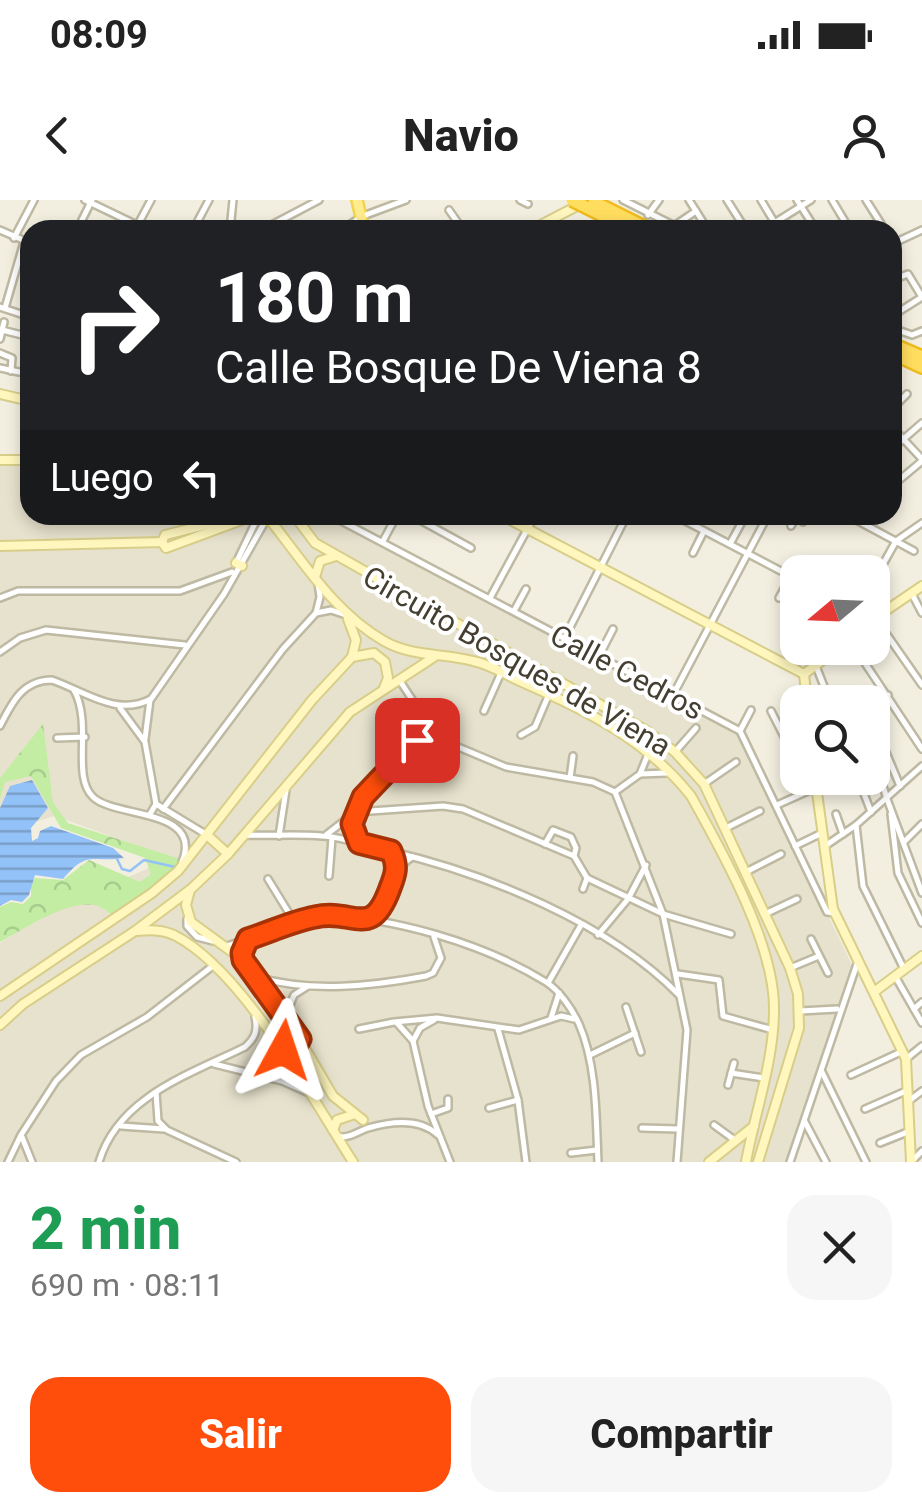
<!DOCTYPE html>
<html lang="es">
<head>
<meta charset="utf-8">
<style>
  :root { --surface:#fff; --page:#f6f6f6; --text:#222; --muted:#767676; --accent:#ff4e0b }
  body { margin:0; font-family:Roboto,sans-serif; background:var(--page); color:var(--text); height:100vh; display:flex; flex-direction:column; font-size:38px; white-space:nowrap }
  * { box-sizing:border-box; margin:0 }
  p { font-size:32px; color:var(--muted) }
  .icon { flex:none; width:55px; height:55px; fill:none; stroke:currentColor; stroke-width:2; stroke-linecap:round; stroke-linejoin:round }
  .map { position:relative; height:962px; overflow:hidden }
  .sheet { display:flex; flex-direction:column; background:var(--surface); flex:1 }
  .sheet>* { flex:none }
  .banner { position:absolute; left:20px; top:20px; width:882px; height:305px; border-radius:30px; box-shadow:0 5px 15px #0003; background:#202124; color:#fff; overflow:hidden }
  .needle { width:65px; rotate:251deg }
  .fabs { position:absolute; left:780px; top:355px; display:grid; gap:20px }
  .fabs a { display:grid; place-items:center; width:110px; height:110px; border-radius:20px; background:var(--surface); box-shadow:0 5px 15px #0003; font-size:50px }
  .pin { position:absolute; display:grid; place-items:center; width:85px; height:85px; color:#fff; margin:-42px; border-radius:20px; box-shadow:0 5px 15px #0006 }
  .me { position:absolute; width:110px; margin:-55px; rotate:5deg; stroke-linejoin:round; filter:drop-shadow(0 0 8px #0008) }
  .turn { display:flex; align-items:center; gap:35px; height:210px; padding:0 30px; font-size:45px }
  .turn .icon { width:130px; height:130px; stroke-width:2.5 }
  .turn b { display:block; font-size:70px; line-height:85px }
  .then { display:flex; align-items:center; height:95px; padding:0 30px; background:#0003; gap:20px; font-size:38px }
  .round { display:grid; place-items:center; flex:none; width:105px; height:105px; border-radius:30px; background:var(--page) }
  .headline { display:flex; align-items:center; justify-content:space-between; height:170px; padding:0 30px }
  h1 { font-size:60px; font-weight:800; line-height:75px; color:#1e9e55 }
  .action { display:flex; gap:20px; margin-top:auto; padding:20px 30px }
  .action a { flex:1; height:115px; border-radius:30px; background:var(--accent); color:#fff; font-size:40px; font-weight:800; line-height:115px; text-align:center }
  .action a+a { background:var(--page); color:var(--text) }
  .status { display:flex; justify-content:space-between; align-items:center; height:70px; padding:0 50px; background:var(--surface); direction:ltr }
  .status svg { height:28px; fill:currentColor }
  header { display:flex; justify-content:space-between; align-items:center; height:130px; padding:0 30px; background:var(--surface); font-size:45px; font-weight:800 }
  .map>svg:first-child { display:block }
</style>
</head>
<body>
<div class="status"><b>08:09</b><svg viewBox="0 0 49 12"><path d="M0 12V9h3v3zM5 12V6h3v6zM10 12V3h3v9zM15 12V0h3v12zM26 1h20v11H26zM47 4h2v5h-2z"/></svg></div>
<header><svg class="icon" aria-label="back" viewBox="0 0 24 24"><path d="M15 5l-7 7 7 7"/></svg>Navio<svg class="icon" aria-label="person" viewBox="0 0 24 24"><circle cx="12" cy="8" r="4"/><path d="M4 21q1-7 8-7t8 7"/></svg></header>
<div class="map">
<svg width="922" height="962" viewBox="0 0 922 962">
  <defs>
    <pattern id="forest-crowns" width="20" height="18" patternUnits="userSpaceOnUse" patternTransform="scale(2.5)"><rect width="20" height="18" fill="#c2eda3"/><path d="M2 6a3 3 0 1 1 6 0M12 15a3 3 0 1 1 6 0" fill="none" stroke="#a8cc8d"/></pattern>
    <pattern id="water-rules" width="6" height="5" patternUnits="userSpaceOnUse" patternTransform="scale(2.5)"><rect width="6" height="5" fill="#93c2f8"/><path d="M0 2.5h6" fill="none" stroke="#7a9fc9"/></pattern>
  </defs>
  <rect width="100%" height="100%" fill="#f3efe0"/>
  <!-- residential -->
  <polygon fill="#e7e2cd" points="0,260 30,260 30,315 328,315 740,534 853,767 787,962 0,962 0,743 52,709 147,669 151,662 146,649 55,616 0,632"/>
  <!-- forest -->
  <path fill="url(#forest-crowns)" d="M43,524L53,603L68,623L180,659L169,675L111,715C87,685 28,727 0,742V707L11,702L23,704L31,696V686L35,678L63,680L89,660L140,682L151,674L145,658L61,628L31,576L5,582L0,599V578Z"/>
  <!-- water -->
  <path fill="url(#water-rules)" d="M32,580L48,608L31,628L32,641L38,638L40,631L51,626L113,648L124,658C92,663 88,649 63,679L35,675L29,695L22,702L11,700L0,706V608L10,586Z"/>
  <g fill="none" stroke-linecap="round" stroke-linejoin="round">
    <!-- stream -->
    <polyline stroke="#93c2f8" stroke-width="2.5" points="117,659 122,669 130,671 144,660 175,667"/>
    <!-- street casing -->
    <g stroke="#beb9a3" stroke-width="10">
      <g id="street">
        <polyline points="85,0 137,25"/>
        <polyline points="520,0 528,4"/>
        <polyline points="623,0 683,30"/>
        <polyline points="689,0 708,30"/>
        <polyline points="727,0 746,30"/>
        <polyline points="761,0 779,30"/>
        <polyline points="797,0 816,30"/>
        <polyline points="832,0 850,30"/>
        <polyline points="866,0 885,30"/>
        <polyline points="449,10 463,30"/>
        <polyline points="648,15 659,0"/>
        <polyline points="674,26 696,11"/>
        <polyline points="0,30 30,43"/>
        <polyline points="77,30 92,0"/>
        <polyline points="135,30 151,0"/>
        <polyline points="193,30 209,0"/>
        <polyline points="230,30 233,0"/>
        <polyline points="262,30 319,0"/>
        <polyline points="341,30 363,16 406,0"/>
        <polyline points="551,30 551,29"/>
        <polyline points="763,30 811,0"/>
        <polyline points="14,38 34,0"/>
        <polyline points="892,44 922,30"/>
        <polyline points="892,80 908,74 922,97"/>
        <polyline points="0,107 30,117"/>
        <polyline points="5,108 24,42"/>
        <polyline points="892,116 922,97"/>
        <polyline points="892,128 912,135 922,131"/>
        <polyline points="2,130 30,137"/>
        <polyline points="0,139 4,122"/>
        <polyline points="0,153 12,158 11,171"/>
        <polyline points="0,168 19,172"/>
        <polyline points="892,209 907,194"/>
        <polyline points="892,227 922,259"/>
        <polyline points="892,249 922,223"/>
        <polyline points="892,286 922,261"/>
        <polyline points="330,315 740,531 827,712 835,713"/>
        <polyline points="411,315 471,348"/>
        <polyline points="674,315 798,380"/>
        <polyline points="847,315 914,351"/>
        <polyline points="803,322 807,315"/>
        <polyline points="791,326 797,315"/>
        <polyline points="383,341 397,315"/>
        <polyline points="730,344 743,320"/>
        <polyline points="693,353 704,331"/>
        <polyline points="236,363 258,317"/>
        <polyline points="872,384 896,341 922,323"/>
        <polyline points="912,394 922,413"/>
        <polyline points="0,398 18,391 180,391 232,372"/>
        <polyline points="490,398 535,315"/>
        <polyline points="779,398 791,376"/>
        <polyline points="514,411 526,389"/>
        <polyline points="316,413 331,410 346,415"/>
        <polyline points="876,419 922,485"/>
        <polyline points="564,439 627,315"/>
        <polyline points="855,448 922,549"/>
        <polyline points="0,452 20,438 46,430 185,445"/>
        <polyline points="598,458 613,429"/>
        <polyline points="816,466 830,502"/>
        <polyline points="400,481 413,501 423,527"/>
        <path d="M74,490C93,524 71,576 93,597C114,618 204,608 182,662"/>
        <polyline points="672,497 768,315"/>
        <polyline points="872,504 888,495"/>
        <polyline points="120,508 145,542 156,604 150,614"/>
        <polyline points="484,511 501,473"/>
        <polyline points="771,511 798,564"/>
        <path d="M0,526C12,502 23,480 52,480C86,492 117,517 151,499L224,394L266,320"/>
        <circle cx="423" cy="535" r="8"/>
        <polyline points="740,531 751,510"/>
        <polyline points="872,532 876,563 887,599 922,693"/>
        <polyline points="521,535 535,527 549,494"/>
        <polyline points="432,536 506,567 593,582 615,592 663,714 687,830 677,962"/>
        <polyline points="57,538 85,537"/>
        <polyline points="145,539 150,500"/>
        <polyline points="885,550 900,586"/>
        <polyline points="675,552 696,528"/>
        <polyline points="640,574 666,573"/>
        <polyline points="570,578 573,556"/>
        <polyline points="804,578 811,590"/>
        <polyline points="858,578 871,612"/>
        <polyline points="704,584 736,562"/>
        <polyline points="615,592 640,574 648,554"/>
        <polyline points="156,604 207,635"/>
        <polyline points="777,605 815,588"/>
        <polyline points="163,609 283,449 316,413 320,397 318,383"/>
        <polyline points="356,612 443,606 463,609 574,656 587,678 583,689"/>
        <polyline points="836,614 843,634"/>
        <polyline points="891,614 898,673 922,723"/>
        <polyline points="856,625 863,686 904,769"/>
        <polyline points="726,628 760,611"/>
        <path d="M245,635C271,636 296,634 322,636C344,637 367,646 389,651C485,673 609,723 679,795"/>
        <polyline points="326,635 353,614"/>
        <polyline points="279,636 286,590"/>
        <polyline points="905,641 922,624"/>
        <path d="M359,643C338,604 393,566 417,540"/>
        <polyline points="545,644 553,630 571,637 576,648 574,656"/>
        <polyline points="795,646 822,633"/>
        <polyline points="825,646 856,625 922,566"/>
        <polyline points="391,651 397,670"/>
        <polyline points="746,672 781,654"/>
        <polyline points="329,676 332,638"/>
        <polyline points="587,678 663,714 731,734"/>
        <polyline points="268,679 295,723"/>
        <polyline points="765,714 797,699"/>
        <polyline points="187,719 187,726 197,737 213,741"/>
        <path d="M369,719C396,701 385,675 412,657"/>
        <polyline points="598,735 628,699 646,665"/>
        <polyline points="811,739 828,773"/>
        <path d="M227,746L317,716C389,715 485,744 546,782C560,791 572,809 579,824C597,865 596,918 598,962"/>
        <polyline points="243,760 242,753 249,739"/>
        <polyline points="790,768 819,756"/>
        <polyline points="678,774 719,780 723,816 773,830"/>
        <polyline points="895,776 922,823"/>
        <path d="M257,777C311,793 373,786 426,776L433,773L441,758L434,737"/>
        <polyline points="548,783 581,725"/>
        <polyline points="626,807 641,852"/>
        <polyline points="914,809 922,802"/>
        <polyline points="800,811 837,809"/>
        <polyline points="286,815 294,795 308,786"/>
        <polyline points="551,818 559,793"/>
        <polyline points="397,823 413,841 428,906 450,962"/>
        <polyline points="359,829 394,822 437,818 519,830 561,816 574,819"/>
        <polyline points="498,829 518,900 526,962"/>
        <polyline points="413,841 420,828 434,820"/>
        <polyline points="590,855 635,833"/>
        <polyline points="906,859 922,846"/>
        <polyline points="214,864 282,881 309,893"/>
        <polyline points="822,872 866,962"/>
        <polyline points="731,873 764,878"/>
        <polyline points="851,875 903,851"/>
        <polyline points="728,885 734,863"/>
        <polyline points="156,892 158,921 167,930 236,962"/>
        <polyline points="910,900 922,891"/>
        <polyline points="489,908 518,900"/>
        <polyline points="865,909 906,891"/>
        <polyline points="431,914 448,908 448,899"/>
        <polyline points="805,922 826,962"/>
        <polyline points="714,925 736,941"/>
        <polyline points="121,926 164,929"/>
        <polyline points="642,928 678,929"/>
        <polyline points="22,937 32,962"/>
        <path d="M337,937C351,938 356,932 368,928C392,921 420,918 438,935"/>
        <polyline points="880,943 910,931"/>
        <polyline points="571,953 597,950"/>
        <polyline points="913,960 922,951"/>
        <polyline points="8,962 21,935 56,881 81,855 147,817 214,765"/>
        <path d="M99,962C118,897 190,874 245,847C255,838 258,831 255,817"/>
        <polyline points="790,962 858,761"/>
      </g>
    </g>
    <!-- secondary casing -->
    <g stroke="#d8ce8a" stroke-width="12">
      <g id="secondary">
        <polyline points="531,30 581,4"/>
        <polyline points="0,194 30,201"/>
        <polyline points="0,260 30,260"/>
        <polyline points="294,315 315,343 647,531 675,552 704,584 790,768 798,794 799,828 758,962"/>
        <polyline points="501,315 804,474"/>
        <path d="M270,320C304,363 335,413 384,441C412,457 443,453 473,461C490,464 506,475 522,482C586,510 647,540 691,596C723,653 775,745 774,810C774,861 755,912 746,962"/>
        <polyline points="162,342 165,335 225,320"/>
        <polyline points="0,346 162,342 166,348 255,315"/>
        <polyline points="236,363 242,366"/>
        <polyline points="315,377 320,361 336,356"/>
        <polyline points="872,420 922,386"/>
        <polyline points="352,457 374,453 385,462 388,478 384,488"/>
        <polyline points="804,474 839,448"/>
        <polyline points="804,474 807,502"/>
        <polyline points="815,578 833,709 906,859 911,962"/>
        <polyline points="207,635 228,654"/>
        <polyline points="190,690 186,705 191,722 243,760 286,816 333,896 363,920"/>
        <path d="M136,731C149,730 161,729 174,735C242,769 312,898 353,962"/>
        <polyline points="874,792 922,756"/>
        <polyline points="0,796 152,693 178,671 312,500 352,457 356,440 348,419"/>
        <polyline points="0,825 23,804 135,731 191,689 228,654 350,512 434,457"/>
        <polyline points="333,930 337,920 355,914"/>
        <polyline points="709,962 754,926"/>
      </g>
    </g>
    <!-- primary casing -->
    <g stroke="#f1d550" stroke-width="14">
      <g id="primary">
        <polyline points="357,0 364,30"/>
        <polyline points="257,315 270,320 278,315"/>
      </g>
    </g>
    <!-- highway casing -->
    <g stroke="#efbc1e" stroke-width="16">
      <g id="highway">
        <polyline points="590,0 650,30"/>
        <polyline points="586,7 632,30"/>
        <polyline points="892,144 922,157"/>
        <polyline points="892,153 922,167"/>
      </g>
    </g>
    <!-- street -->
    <use href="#street" stroke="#fff" stroke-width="5"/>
    <!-- secondary -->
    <use href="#secondary" stroke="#fff7be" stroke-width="8"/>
    <!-- primary -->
    <use href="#primary" stroke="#ffed8d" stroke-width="9"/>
    <!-- highway -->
    <use href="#highway" stroke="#ffde5f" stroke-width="11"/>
    <!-- highway-bridge casing -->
    <g stroke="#efbc1e" stroke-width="16" stroke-linecap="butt">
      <polyline id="highway-bridge" points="572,0 586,7"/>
    </g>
    <!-- highway-bridge -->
    <use href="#highway-bridge" stroke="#ffde5f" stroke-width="11"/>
  </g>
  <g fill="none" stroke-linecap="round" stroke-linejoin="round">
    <!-- route casing -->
    <g stroke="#a63307" stroke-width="25">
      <path id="route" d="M283,850L294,849L300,839L243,760L242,753L248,739C270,732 293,721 315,717C354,708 371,741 390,688C396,673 398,666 391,651L359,643L352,624L363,597L417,540"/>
    </g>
    <!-- route -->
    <use href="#route" stroke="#ff4e0b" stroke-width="18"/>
  </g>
  <g text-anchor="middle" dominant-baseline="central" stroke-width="8" stroke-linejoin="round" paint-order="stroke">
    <!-- street labels -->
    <g font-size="30" fill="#443f31" stroke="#fff">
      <text transform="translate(517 461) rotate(30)">Circuito Bosques de Viena</text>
      <text transform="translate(627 472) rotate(28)">Calle Cedros</text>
    </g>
  </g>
</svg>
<div class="fabs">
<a><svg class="needle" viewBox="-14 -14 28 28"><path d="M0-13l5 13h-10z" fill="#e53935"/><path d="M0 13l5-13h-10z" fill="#767676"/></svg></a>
<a><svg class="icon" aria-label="search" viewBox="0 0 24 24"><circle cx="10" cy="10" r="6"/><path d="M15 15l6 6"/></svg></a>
</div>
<div class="pin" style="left:417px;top:540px;background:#d93025"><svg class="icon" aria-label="arrive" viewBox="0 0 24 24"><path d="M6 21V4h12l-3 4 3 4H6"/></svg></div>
<svg class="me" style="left:283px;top:850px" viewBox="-20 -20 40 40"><path d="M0-17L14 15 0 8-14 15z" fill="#ff4e0b" stroke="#fff" stroke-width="4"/></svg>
<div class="banner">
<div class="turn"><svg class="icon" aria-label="right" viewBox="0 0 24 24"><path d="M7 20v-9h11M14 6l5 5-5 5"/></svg><div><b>180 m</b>Calle Bosque De Viena 8</div></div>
<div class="then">Luego<svg class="icon" aria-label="left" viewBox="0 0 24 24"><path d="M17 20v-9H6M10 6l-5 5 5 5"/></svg></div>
</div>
</div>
<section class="sheet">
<div class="headline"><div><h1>2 min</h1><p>690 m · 08:11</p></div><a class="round"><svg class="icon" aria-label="close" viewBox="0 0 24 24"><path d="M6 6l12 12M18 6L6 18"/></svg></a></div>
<div class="action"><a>Salir</a><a>Compartir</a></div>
</section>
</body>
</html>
